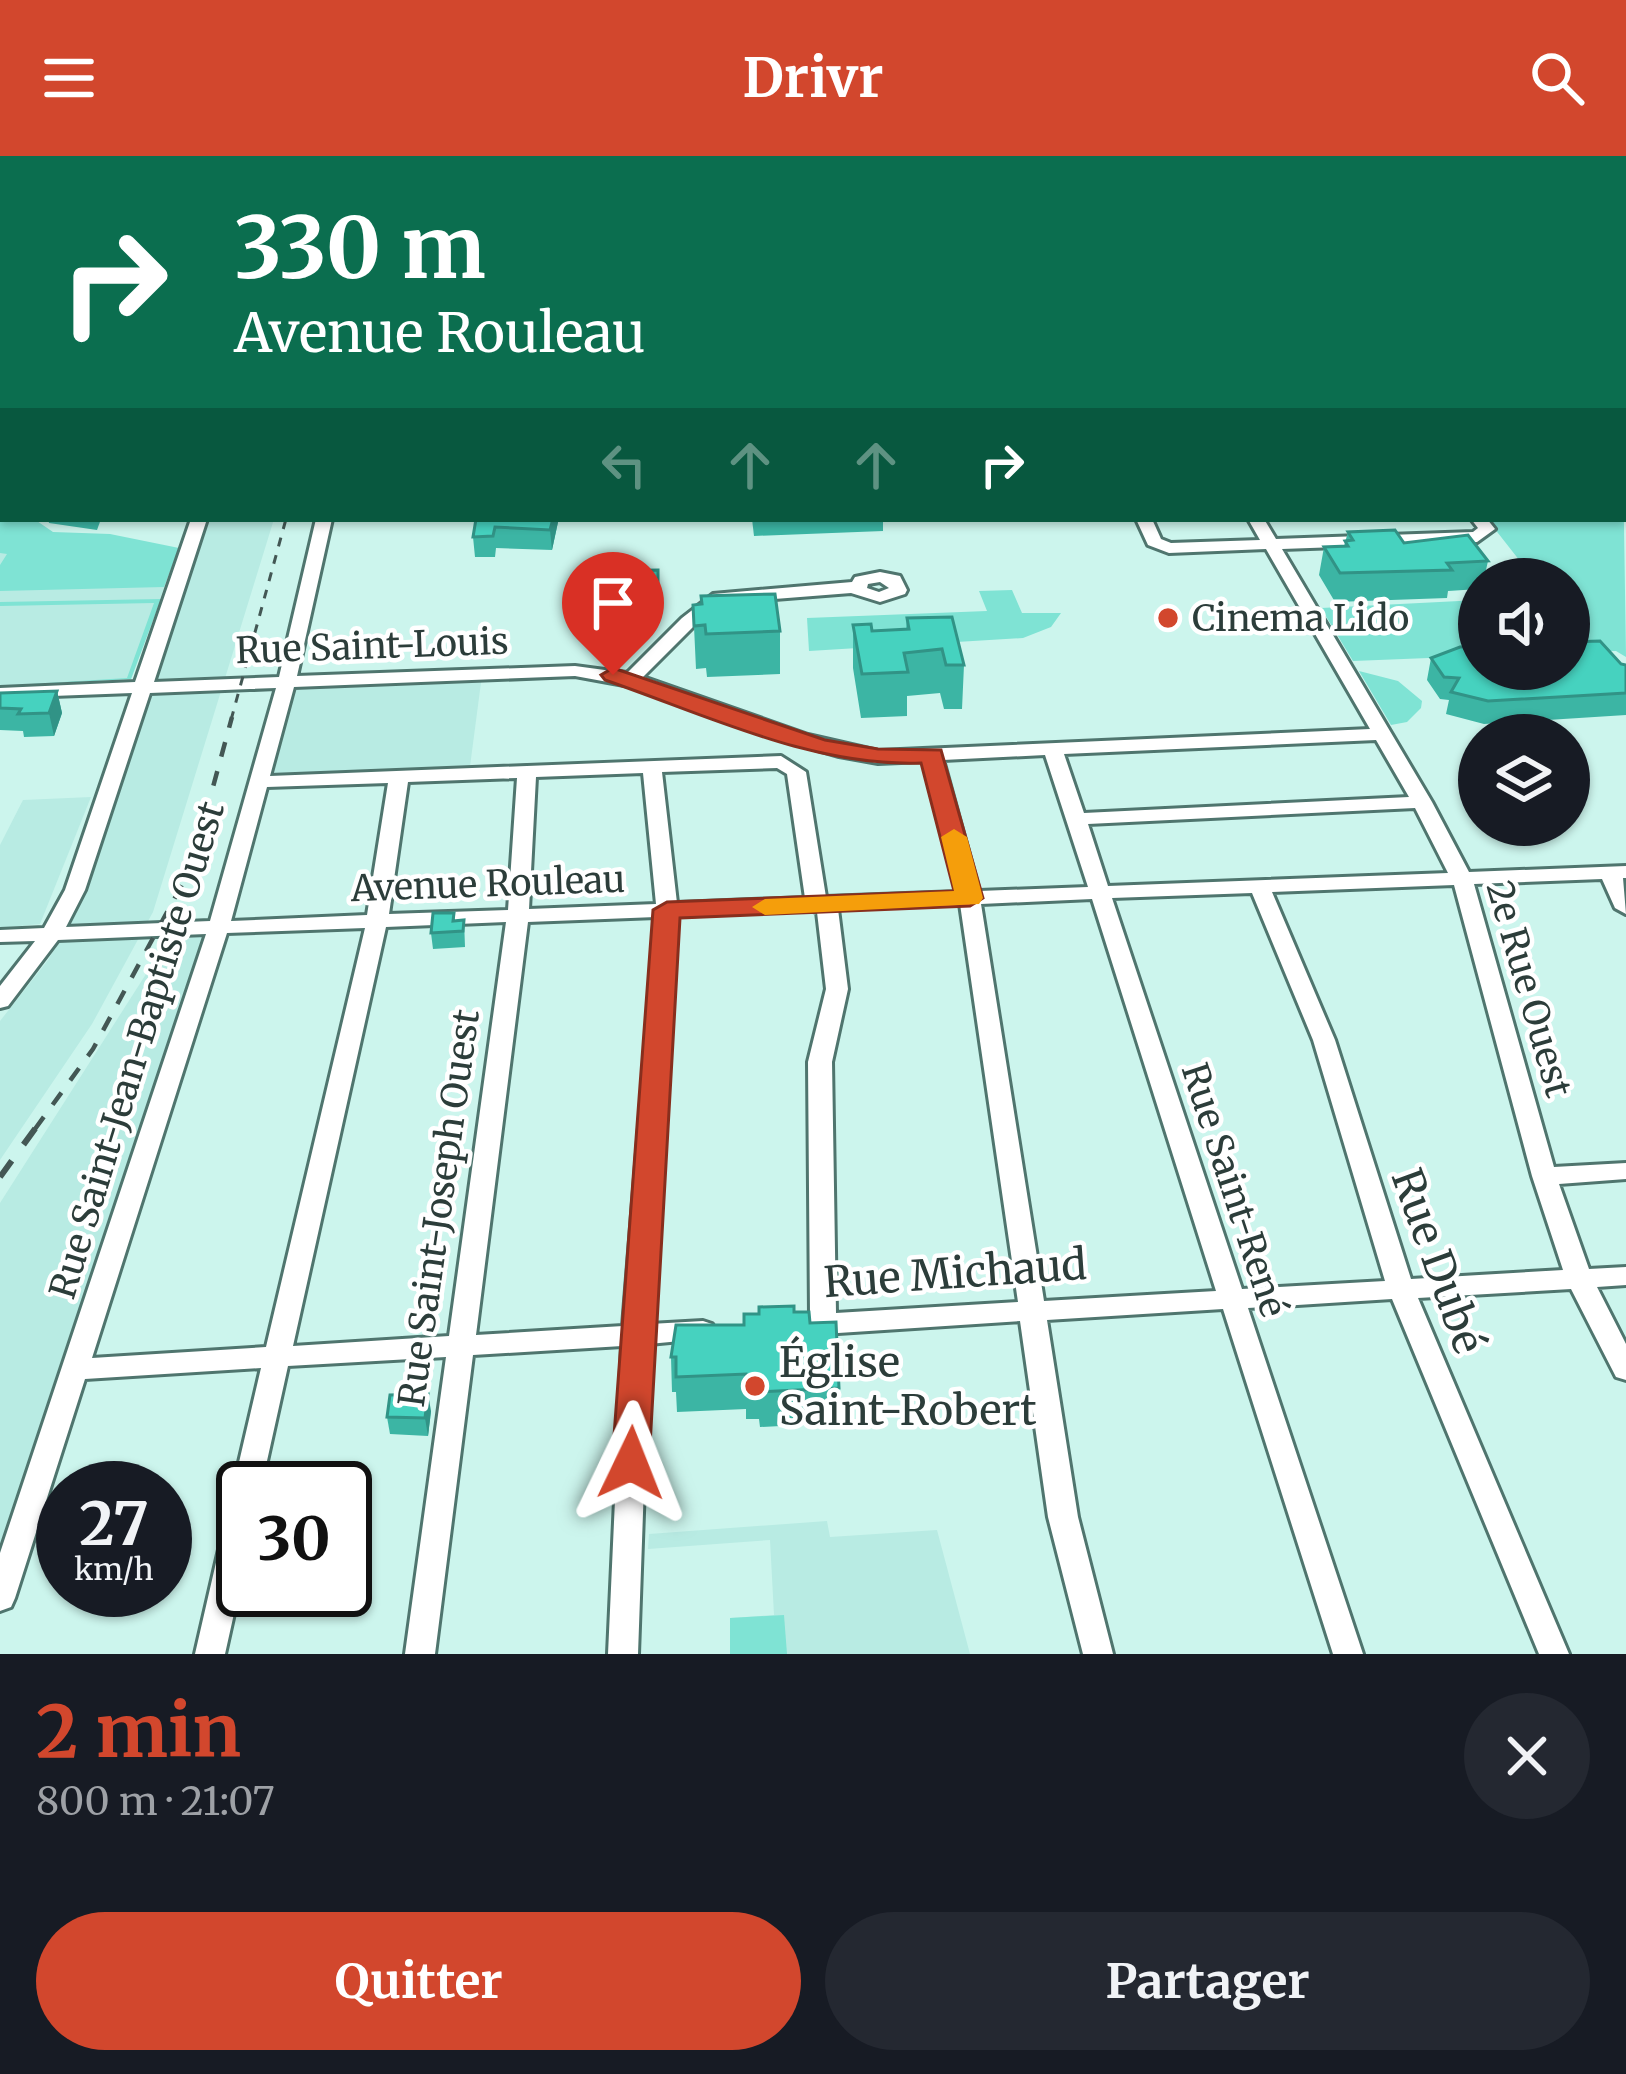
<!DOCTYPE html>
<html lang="fr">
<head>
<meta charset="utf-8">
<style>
  :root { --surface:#171b24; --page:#242831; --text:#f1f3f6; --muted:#9ea1a6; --accent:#d2472d }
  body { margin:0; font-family:Merriweather,serif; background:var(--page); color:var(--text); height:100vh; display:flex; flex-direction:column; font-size:45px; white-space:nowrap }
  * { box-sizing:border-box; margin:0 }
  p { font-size:39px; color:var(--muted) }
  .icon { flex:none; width:66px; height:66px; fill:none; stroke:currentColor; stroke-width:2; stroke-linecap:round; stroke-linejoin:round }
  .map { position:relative; height:1498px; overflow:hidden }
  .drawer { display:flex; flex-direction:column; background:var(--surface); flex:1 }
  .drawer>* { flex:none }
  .banner { position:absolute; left:0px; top:0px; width:1626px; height:366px; box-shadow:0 3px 9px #0004; background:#0b6e4f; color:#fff; overflow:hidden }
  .tools { position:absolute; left:1458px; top:402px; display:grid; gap:24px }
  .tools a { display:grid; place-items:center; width:132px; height:132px; border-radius:50%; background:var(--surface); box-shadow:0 3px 9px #0004; font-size:60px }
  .speed { position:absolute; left:36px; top:1305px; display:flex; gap:24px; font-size:60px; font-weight:700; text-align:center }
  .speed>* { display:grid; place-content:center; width:156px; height:156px; border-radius:50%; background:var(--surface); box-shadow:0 3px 9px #0004; line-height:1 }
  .speed small { font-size:30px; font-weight:400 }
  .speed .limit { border:6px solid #111; border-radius:18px; background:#fff; color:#111 }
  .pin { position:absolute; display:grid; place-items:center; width:102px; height:102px; color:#fff; margin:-123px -51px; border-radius:50% 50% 50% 0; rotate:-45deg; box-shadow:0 0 12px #0007 }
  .pin .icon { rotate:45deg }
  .me { position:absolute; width:132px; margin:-66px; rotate:2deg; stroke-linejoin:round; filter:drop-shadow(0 0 9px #0008) }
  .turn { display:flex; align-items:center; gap:42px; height:252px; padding:0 36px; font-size:54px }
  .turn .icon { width:156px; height:156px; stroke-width:2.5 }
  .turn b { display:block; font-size:84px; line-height:102px }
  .lanes { display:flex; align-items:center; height:114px; padding:0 36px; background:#0003; justify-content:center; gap:60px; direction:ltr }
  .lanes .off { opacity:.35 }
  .round { display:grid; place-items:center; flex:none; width:126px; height:126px; border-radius:63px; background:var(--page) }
  .headline { display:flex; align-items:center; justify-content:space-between; height:204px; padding:0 36px }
  h1 { font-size:72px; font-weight:700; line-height:90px; color:var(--accent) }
  .cta { display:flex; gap:24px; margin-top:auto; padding:24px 36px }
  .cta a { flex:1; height:138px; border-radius:72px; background:var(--accent); color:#fff; font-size:48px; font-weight:700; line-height:138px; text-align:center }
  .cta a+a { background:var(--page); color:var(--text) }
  header { display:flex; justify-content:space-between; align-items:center; height:156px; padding:0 36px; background:var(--accent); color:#fff; font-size:54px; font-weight:700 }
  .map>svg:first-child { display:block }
</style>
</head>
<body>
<header><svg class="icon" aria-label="menu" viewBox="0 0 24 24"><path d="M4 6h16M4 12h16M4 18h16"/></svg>Drivr<svg class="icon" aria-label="search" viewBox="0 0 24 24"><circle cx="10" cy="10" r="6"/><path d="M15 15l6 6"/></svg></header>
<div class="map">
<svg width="1626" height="1498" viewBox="0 0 1626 1498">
  <rect width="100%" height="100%" fill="#ccf5ed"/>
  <!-- built -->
  <g fill="#b8ebe3">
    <polygon points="207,363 274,363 153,756 92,868 0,1004 0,865 48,804 79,749"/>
    <polygon points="178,393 131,523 0,530 0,397"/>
    <polygon points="482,519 469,618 258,626 287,525"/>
    <polygon points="91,641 40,768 0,772 0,689 23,644"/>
    <polygon points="229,780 72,1187 0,1400 0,1047 169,782"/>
    <polygon points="827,1365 830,1381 937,1374 970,1498 730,1498 730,1462 774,1459 770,1384 648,1393 649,1378"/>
  </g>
  <!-- green -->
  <g fill="#7fe3d4">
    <polygon points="1623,305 1626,501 1616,495 1569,496 1569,423 1534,423 1487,363 1623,363"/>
    <polygon points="0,362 34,363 53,376 110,378 179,392 164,431 0,435 0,409 7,398 0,397"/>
    <polygon points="1012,434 1022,457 1061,457 1051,471 1023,482 809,495 807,462 987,455 979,435"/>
    <polygon points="161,443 131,523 0,530 127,522 154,447 0,450 0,446"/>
    <polygon points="1479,444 1479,500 1353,505 1321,452"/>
    <polygon points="1359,515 1398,525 1422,545 1421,552 1407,566 1391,569"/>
    <polygon points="784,1459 787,1498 730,1498 730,1462"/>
  </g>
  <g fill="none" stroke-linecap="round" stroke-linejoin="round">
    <!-- minor casing -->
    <g stroke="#4f756e" stroke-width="6">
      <g id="minor">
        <polygon points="40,0 52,0 51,3 39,3"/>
        <polygon points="173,0 185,0 171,3"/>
        <polygon points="404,0 416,0 415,3 403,3"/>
        <rect x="491" y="0" width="12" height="3"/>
        <polygon points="1050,0 1062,0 1064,3 1052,3"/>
        <polygon points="1173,0 1290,0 1285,3 1168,3"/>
        <polygon points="1380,0 1394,0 1397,3 1383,3"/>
        <polygon points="1611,0 1626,0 1626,3 1606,3"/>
        <rect x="1623" y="33" width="3" height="6"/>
        <polygon points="3,42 3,52 0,53 0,43"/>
        <rect x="1623" y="63" width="3" height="8"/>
        <rect x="0" y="78" width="3" height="8"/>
        <polygon points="1623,101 1626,102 1626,112 1623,111"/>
        <polygon points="3,137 3,146 0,147 0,138"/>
        <polygon points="1623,190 1626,191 1626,201 1623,200"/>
        <rect x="1623" y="218" width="3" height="8"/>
        <rect x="0" y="272" width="3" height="8"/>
        <path d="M191,363H207L154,526L279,521L316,363H332L297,520L575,510L627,517L682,462L713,438L852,426L855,421L880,416L900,420L907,434L905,438L880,446L851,437L724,447L694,470L643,521L808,579L878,595L1370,573L1266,393L1169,397L1148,389L1136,363H1152L1161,383L1171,387L1260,384L1248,363H1264L1276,383L1473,376L1478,372L1471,363H1487L1495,373L1477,386L1282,393L1432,646L1469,716L1626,710V722H1623L1626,758L1615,752L1602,723L1474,728L1554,1011L1626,1007V1023L1559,1028L1589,1113L1626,1111V1129L1597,1131L1626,1188V1224L1616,1221L1571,1133L1418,1142L1569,1498H1539L1392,1143L1248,1152L1363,1498H1333L1223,1153L1047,1164L1078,1361L1113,1498H1083L1048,1361L1020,1165L823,1178L803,1175L799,1168L803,1161L810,1159L808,906L826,833L817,756L810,754L677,760L650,1168L703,1165L712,1168L716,1175L712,1182L649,1188L638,1498H608L622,1190L473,1199L435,1498H405L446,1201L288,1210L261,1332H243V1417L225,1498H195L229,1350L237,1340L233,1332L261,1212L85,1223L15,1442L11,1451L0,1455V1397L206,778L58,784L8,850L0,852V830L35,785L0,786V774L44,772L65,734L132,537L0,542V532L135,526ZM880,426L889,432L879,436L867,432L868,428ZM575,520L646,533L794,587L839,600L878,607L924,605L958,736L826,741L806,616L781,600L270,620L294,531ZM276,532L210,765L66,771L85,734L150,537ZM1376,584L1409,641L1084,657L1064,598ZM1045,599L1088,731L979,735L943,604ZM777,612L787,618L805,742L677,747L662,616ZM643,617L656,748L529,753L536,621ZM517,622L508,754L389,758L408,626ZM388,627L367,759L231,765L267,631ZM1415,652L1448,717L1108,730L1088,668ZM1454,729L1532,1020L1563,1114L1411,1123L1335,884L1272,736ZM1252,737L1313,884L1385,1125L1242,1133L1112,742ZM1092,743L1216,1135L1044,1145L981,748ZM960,748L1018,1146L836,1157L832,906L848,833L838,753ZM656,761L623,1170L476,1179L528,766ZM506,766L449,1180L293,1190L386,771ZM365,772L266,1191L92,1202L227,777Z"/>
      </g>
    </g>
    <!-- minor -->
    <use href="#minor" fill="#fff" fill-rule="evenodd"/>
    <!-- rail-far2 -->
    <polyline stroke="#435754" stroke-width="3" stroke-dasharray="9 9" stroke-linecap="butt" points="231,564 286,363"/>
    <!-- rail-far1 -->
    <polyline stroke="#435754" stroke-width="4.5" stroke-dasharray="15 15" stroke-linecap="butt" points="35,973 93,893 191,712 232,561"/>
    <!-- rail -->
    <polyline stroke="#435754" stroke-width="6" stroke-dasharray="20 20" stroke-linecap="butt" points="0,1021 37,970"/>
  </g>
  <!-- wall -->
  <g fill="#3cb5a4">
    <polygon points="48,363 101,363 97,374 49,367"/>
    <polygon points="476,363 558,366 552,394 496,392 495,401 475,401 473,381"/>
    <polygon points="752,363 883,363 883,375 754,380"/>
    <polygon points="1348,376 1488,405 1484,423 1479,423 1479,433 1448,435 1447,442 1335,446 1319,419 1324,391 1344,390"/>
    <polygon points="658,414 659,457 596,459 594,438"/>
    <polygon points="693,449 780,475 780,518 707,521 706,512 696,513"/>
    <polygon points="907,462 964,509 962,553 944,553 940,537 907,540 907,560 861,562 853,512 853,469 872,475 906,474"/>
    <polygon points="1431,502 1626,509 1626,559 1484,568 1446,558 1449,544 1440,543 1427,524"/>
    <polygon points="57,535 62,557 54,580 24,581 23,575 0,574 0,537"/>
    <polygon points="454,757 455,765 464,764 465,791 433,793 431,777"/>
    <polygon points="810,1167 839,1232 838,1267 760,1271 759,1263 746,1263 746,1253 677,1256 676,1236 672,1236 671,1201 744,1169"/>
    <polygon points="431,1255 428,1280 390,1278 387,1261"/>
  </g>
  <!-- shaded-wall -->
  <g fill="#319386">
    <polygon points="640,0 685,0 685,3 611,3"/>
    <polygon points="553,363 558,363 558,366 552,394 550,374"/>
    <polygon points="57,535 62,557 54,580 49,557"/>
    <polygon points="428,1238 431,1255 428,1280 425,1262"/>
  </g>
  <!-- building -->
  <g fill="#46d2bf" stroke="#319386" stroke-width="3">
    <polygon points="476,363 553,363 550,374 495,371 493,380 473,381"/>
    <polygon points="1395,374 1404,387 1468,379 1488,405 1447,407 1452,414 1340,417 1324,391 1348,390 1345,385 1353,384 1348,376"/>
    <polygon points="658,414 658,436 594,438 596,415"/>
    <polygon points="775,438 780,475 706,478 705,469 694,470 693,449 702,448 701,440"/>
    <polygon points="952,461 964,509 946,509 942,493 904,497 908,516 862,518 853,469 871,468 872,475 909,473 907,462"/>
    <polygon points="1600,485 1621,508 1626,509 1626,537 1488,545 1451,536 1459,522 1444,521 1431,502 1460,491 1479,490 1479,513 1569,513 1569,486"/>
    <polygon points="57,535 49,557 18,558 21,553 0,552 0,537"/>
    <polygon points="433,757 454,757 453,765 464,764 463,775 431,777"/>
    <polygon points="794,1150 794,1156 809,1156 810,1167 836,1166 839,1232 759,1236 759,1228 746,1228 746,1218 676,1221 676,1201 671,1201 676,1169 744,1169 744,1158 759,1158 759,1151"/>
    <polygon points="428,1238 425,1262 387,1261 390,1239"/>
  </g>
  <!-- route -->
  <path fill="#d2472d" stroke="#882e1d" stroke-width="3" d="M613,512L825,584L878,593L941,594L983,742L970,750L680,762L649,1307L644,1317L631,1321L618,1317L612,1307L653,754L667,746L954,735L921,607C812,611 707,559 605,524L601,519Z"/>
  <!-- slow -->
  <polygon fill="#f59e0b" points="954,673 967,681 983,742 979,748 765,759 752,751 765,743 954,735 941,681"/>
  <!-- markers -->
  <g fill="#d2472d" stroke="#fff" stroke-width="4.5">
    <circle cx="1168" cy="462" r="12"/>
    <circle cx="755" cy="1230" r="12"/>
  </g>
  <g text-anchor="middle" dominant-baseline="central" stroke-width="9" stroke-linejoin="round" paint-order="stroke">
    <!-- poi labels -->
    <g font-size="36" fill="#2c3d3a" stroke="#fff" text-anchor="start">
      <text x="1192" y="462">Cinema Lido</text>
    </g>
    <!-- street labels -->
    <g font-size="36" fill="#2c3d3a" stroke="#fff">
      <text transform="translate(372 490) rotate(-2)">Rue Saint-Louis</text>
      <text transform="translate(488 728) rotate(-2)">Avenue Rouleau</text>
      <text transform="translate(1529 833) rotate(74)">2e Rue Ouest</text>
      <text transform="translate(137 894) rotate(-73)">Rue Saint-Jean-Baptiste Ouest</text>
      <text transform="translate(1234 1034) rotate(72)">Rue Saint-René</text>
      <text transform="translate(439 1052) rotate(-82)">Rue Saint-Joseph Ouest</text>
    </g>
    <!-- near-street labels -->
    <g font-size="42" fill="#2c3d3a" stroke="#fff">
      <text transform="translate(1438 1105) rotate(70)">Rue Dubé</text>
      <text transform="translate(955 1117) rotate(-4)">Rue Michaud</text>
    </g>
    <!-- near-poi labels -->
    <g font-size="42" fill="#2c3d3a" stroke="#fff" text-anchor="start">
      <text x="779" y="1206">Église<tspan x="779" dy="48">Saint-Robert</tspan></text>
    </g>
  </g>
</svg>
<div class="tools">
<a><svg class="icon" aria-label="sound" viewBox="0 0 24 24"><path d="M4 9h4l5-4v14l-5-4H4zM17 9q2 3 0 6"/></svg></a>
<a><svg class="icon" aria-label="layers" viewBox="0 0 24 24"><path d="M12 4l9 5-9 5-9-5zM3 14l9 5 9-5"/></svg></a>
</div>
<div class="speed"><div>27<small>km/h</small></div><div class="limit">30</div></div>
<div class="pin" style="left:613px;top:519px;background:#d93025"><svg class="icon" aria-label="arrive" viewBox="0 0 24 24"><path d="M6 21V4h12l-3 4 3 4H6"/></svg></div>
<svg class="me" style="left:631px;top:1307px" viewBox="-20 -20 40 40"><path d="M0-17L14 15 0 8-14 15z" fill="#d2472d" stroke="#fff" stroke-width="4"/></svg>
<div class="banner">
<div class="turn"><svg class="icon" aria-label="right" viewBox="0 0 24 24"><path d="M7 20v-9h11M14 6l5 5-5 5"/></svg><div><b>330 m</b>Avenue Rouleau</div></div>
<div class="lanes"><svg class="icon off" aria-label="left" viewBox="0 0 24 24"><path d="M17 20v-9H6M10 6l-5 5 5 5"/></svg><svg class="icon off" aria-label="ahead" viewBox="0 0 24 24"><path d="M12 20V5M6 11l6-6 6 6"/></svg><svg class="icon off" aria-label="ahead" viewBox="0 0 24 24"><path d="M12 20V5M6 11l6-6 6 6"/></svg><svg class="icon" aria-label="right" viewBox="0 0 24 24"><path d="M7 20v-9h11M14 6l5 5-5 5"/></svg></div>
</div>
</div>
<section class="drawer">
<div class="headline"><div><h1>2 min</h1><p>800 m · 21:07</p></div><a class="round"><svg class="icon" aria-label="close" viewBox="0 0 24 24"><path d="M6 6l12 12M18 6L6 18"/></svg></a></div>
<div class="cta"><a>Quitter</a><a>Partager</a></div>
</section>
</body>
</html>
